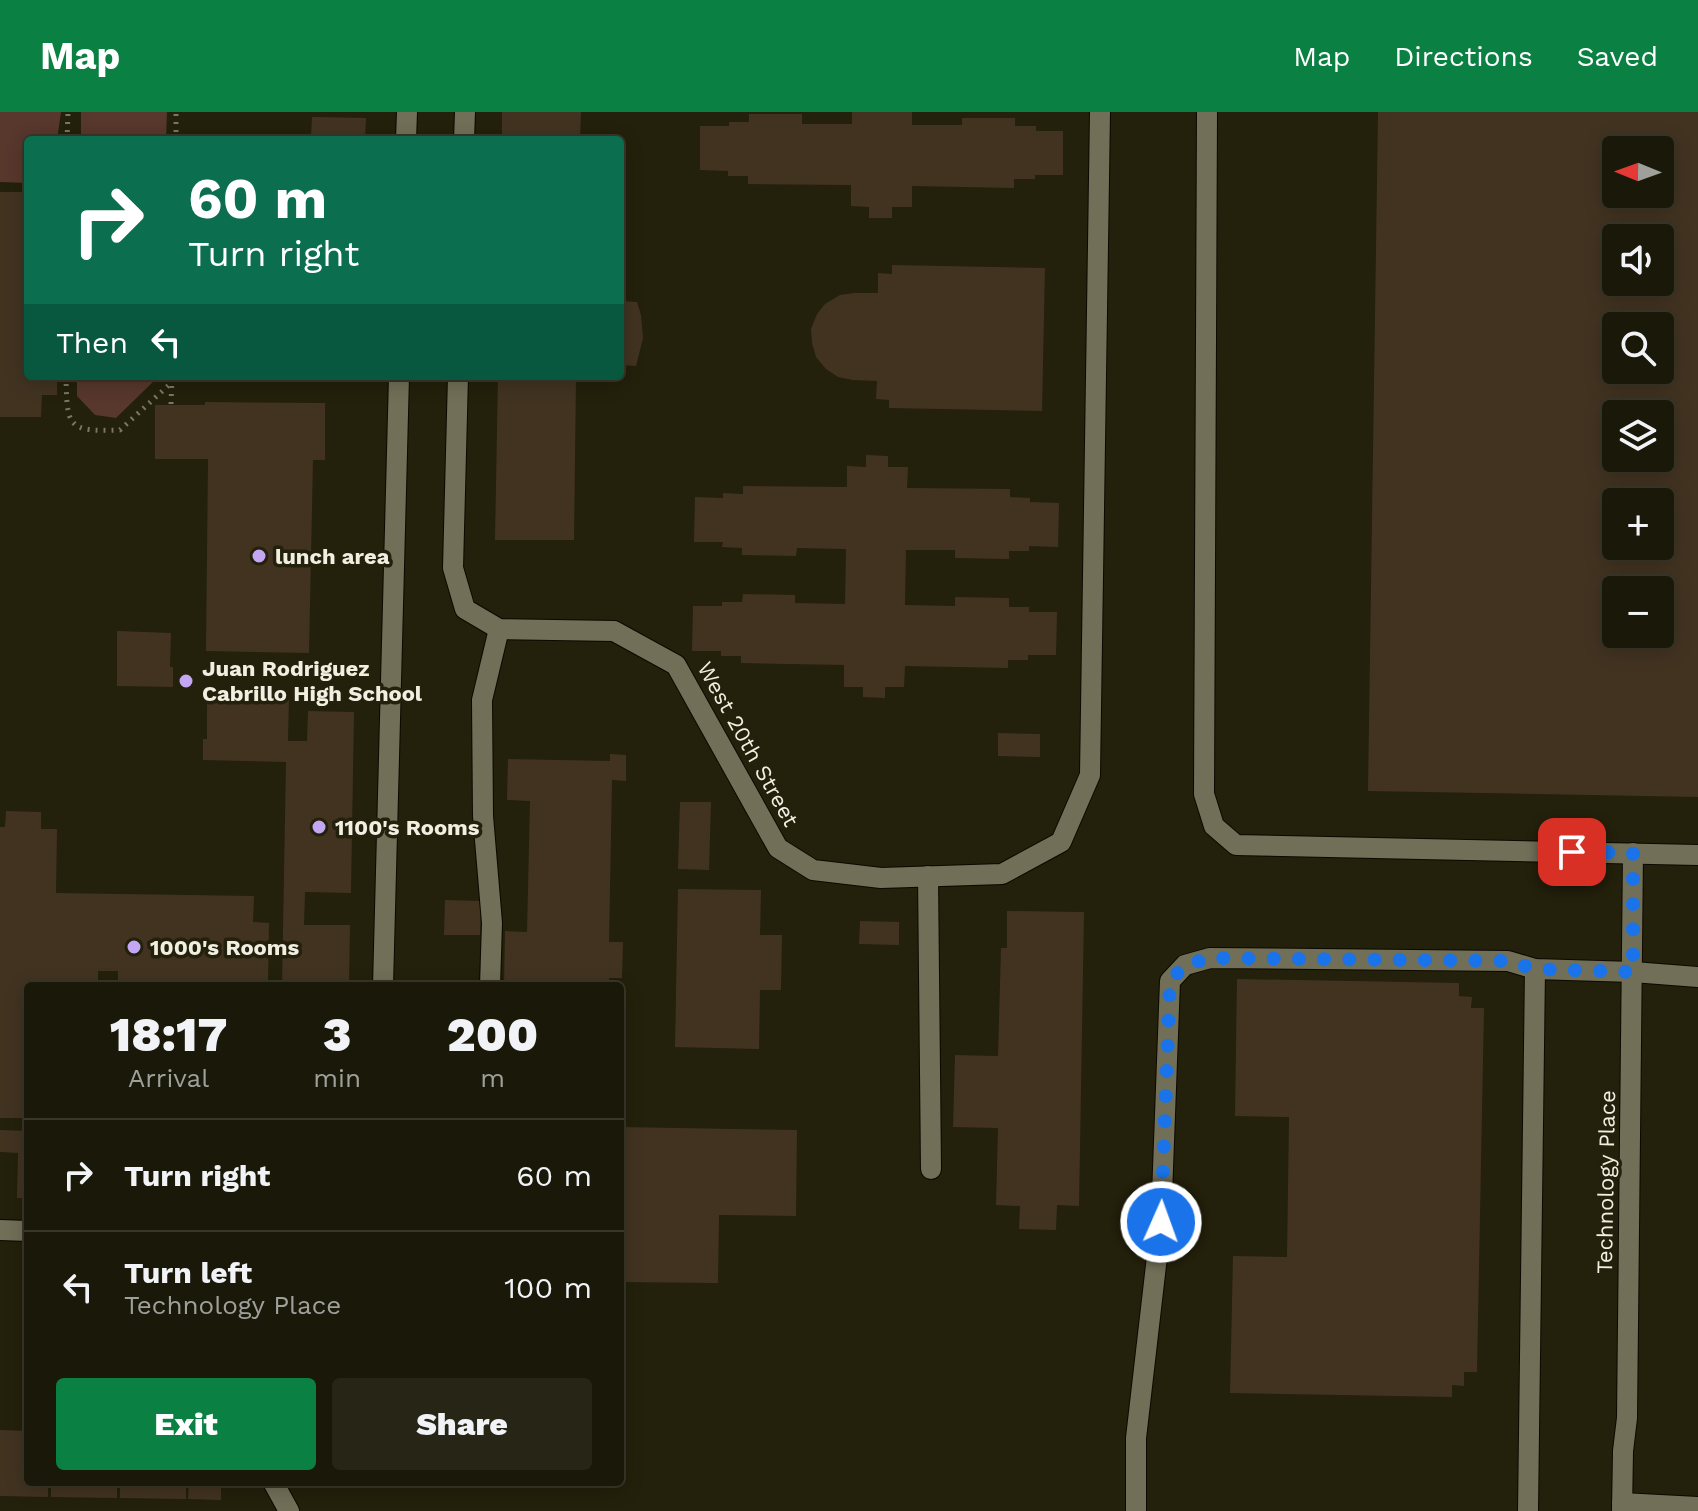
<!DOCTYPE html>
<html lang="en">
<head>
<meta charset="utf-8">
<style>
  :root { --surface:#1a1808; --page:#272516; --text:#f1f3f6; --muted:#9fa09c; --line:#383729; --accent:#0b8043 }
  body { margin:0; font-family:"Work Sans",sans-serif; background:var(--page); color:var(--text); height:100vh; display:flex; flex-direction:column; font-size:30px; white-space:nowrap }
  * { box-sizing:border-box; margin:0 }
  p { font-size:26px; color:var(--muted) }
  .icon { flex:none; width:44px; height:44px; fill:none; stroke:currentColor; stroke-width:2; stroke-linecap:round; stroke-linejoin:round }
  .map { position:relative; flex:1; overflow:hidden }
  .drawer { position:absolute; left:24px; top:870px; width:600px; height:504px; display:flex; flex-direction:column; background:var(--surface); border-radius:8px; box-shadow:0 4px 20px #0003,0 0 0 2px var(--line) }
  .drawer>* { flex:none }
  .banner { position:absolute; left:24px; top:24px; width:600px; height:244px; border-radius:8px; box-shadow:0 4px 20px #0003,0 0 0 2px var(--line); background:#0b6e4f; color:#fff; overflow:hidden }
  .needle { width:52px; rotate:271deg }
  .buttons { position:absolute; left:1602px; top:24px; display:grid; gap:16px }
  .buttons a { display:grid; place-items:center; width:72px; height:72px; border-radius:8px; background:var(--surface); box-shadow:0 4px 20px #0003,0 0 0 2px var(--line); font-size:40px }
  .pin { position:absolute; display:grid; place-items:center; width:68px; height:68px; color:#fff; margin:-34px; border-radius:16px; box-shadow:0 4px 12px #0006 }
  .me { position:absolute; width:88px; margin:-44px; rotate:2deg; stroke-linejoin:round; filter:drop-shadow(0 0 6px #0008) }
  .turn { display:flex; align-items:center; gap:28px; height:168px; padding:0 32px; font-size:36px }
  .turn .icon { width:104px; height:104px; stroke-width:2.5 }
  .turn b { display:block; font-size:56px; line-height:68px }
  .then { display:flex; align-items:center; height:76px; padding:0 32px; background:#0003; gap:16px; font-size:30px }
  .eta { display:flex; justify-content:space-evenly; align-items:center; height:136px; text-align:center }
  .eta b { font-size:48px; font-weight:800; line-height:56px }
  .button { display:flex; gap:16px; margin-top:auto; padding:16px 32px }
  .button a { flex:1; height:92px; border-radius:8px; background:var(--accent); color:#fff; font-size:32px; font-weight:800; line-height:92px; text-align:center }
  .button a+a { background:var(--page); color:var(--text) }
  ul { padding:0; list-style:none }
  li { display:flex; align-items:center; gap:24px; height:112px; padding:0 32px; border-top:2px solid var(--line) }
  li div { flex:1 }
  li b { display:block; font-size:30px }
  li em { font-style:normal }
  header { display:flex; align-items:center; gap:48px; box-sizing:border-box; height:112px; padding:0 40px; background:var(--accent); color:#fff }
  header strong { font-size:38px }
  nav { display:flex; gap:44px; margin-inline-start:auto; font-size:28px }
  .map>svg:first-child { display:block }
</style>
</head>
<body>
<header>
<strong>Map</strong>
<nav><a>Map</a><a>Directions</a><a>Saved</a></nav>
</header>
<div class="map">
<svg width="1698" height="1399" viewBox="0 0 1698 1399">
  <rect width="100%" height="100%" fill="#23200b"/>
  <!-- green -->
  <g fill="#58372d">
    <polygon points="0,0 61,0 57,28 28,28 28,71 0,70"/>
    <polygon points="81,0 167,0 166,28 81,28"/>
    <polygon points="77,264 159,264 116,306 95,303 77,284"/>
  </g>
  <!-- building -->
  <g fill="#423321" fill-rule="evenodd">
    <polygon points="502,0 581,0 580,28 502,28"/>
    <polygon points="852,0 912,0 912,13 962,13 962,6 1015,6 1015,14 1036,14 1036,19 1063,19 1063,63 1035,63 1035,67 1014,67 1014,76 912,74 912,95 892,95 892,106 869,106 869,95 851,94 851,73 748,72 748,64 728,64 728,59 700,58 700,14 729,14 729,10 749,10 749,2 802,2 802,12 852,12"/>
    <path d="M1378,0H1698V685L1368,679ZM1616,38H1660V82H1616ZM1616,126H1660V170H1616ZM1616,214H1660V258H1616ZM1616,302H1660V346H1616ZM1616,390H1660V434H1616ZM1616,478H1660V522H1616Z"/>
    <polygon points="312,5 366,6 365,26 311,25"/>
    <polygon points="0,80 28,80 28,264 57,264 57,283 42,283 41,305 0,305"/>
    <polygon points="892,153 1045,156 1042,299 889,296 889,288 876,287 877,269 853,268 838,265 826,257 816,245 812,231 811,217 817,202 825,192 840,183 854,181 878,181 878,161 892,162"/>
    <polygon points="620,189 637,190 641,203 643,226 636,254 620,253"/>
    <polygon points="498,264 576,264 574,428 495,428"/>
    <polygon points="205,290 325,291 325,348 313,348 309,541 206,539 208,347 155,347 155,293 205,293"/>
    <polygon points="866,343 888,344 888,355 908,355 907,376 1010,377 1010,385 1030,386 1030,390 1059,391 1058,435 1029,434 1029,439 1009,439 1009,447 955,446 955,438 906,438 905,493 955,494 955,485 1009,486 1009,495 1029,495 1029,500 1057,500 1056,543 1028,543 1028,548 1008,548 1008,556 905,554 904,575 885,575 885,586 863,585 863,575 844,575 844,553 741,551 741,544 721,544 721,539 692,539 693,494 722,494 722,490 742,490 743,482 795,483 795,491 845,492 846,437 797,436 796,444 742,443 742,436 722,435 723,430 694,430 695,385 723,386 723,381 743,382 743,374 847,375 847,354 866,355"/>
    <polygon points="117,519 171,521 170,555 173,555 173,575 117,574"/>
    <polygon points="207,581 289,583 288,629 307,629 308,599 354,600 351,781 305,780 304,813 350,813 349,874 282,874 286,650 203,648 203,627 207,627"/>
    <polygon points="998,621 1040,622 1040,645 998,644"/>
    <polygon points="610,642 626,643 626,669 612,668 609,830 623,830 622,866 609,866 609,874 504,874 505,819 527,820 530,689 507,688 508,647 610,649"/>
    <polygon points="680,690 711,690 709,758 678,757"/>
    <polygon points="6,699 41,700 41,717 57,717 56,781 254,784 253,810 269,811 268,874 118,874 118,859 98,859 98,874 28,874 28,1006 0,1006 0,715 5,715"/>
    <polygon points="678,777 761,778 760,823 782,823 781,878 760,878 759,937 675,935"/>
    <polygon points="445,788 481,789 480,823 444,823"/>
    <polygon points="1007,799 1084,800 1079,1094 1057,1093 1056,1118 1019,1117 1020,1094 996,1093 998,1016 953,1015 955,943 998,944 1001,836 1007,836"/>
    <polygon points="860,809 899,810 899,833 859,832"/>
    <polygon points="1237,867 1459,871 1459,884 1472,885 1471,896 1484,896 1477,1260 1464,1260 1464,1274 1452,1273 1452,1285 1230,1281 1233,1144 1287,1145 1289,1005 1235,1004"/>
    <polygon points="620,1015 797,1018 796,1104 719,1103 718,1171 620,1170"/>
    <polygon points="0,1018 28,1019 28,1086 17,1086 18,1041 0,1040"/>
    <polygon points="0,1318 28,1319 28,1370 48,1370 48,1385 0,1384"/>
    <polygon points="51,1370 117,1370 117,1386 51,1385"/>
    <polygon points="120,1370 186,1370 186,1387 120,1386"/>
    <polygon points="189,1370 221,1370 221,1388 188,1387"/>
  </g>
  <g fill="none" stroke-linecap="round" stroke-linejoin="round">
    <!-- minor casing -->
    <g stroke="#0c0900" stroke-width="22">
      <g id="minor">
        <polyline points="1207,0 1204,682 1214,714 1236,733 1698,743"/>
        <polyline points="406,28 407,0"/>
        <polyline points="464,28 465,0"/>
        <polyline points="458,264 453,456 465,497 499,517 614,519 676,553 778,736 813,758 881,766 1002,762 1061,730 1090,663 1100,0"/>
        <polyline points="928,764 931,1057"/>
        <polyline points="383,874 399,264"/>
        <polyline points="490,874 492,811 483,704 482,588 499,517"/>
        <polyline points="0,1118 28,1119"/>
        <polyline points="273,1370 289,1399"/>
        <polyline points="1622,1391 1698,1395"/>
        <polyline points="1136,1399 1136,1326 1161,1110 1170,869 1185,853 1210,846 1508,849 1535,857 1633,860 1698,865"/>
        <polyline points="1528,1399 1535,857"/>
        <polyline points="1622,1399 1623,1339 1627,1306 1633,741"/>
      </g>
    </g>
    <!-- path -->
    <g stroke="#797765" stroke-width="5" stroke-dasharray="2 6" stroke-linecap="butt">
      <polyline points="67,28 68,0"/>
      <polyline points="176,28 176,0"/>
      <path d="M66,264C67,315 67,320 120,318L171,271"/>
      <polyline points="171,292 172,264"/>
    </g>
    <!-- minor -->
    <use href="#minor" stroke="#716f57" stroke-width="20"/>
  </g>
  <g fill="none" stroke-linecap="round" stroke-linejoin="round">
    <!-- route -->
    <polyline stroke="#1a73e8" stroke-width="14" stroke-dasharray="0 25.2" points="1161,1110 1170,869 1185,853 1210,846 1508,849 1535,857 1633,860 1633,741 1572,740"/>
  </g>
  <!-- markers -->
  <g fill="#c3a7f2" stroke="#23200b" stroke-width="3">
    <circle cx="259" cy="444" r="8"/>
    <circle cx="186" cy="569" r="8"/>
    <circle cx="319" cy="715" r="8"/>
    <circle cx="134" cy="835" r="8"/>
  </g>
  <g text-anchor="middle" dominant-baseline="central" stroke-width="7" stroke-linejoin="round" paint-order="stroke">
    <!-- poi labels -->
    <g font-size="22" font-weight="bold" fill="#f1efe2" stroke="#23200b" text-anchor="start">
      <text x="275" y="444">lunch area</text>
      <text x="202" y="556">Juan Rodriguez<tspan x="202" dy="25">Cabrillo High School</tspan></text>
      <text x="335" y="715">1100's Rooms</text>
      <text x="150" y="835">1000's Rooms</text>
    </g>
    <!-- street labels -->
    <g font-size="22" fill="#f1efe2" stroke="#23200b">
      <text transform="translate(748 632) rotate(61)">West 20th Street</text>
      <text transform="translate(1606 1070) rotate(-89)">Technology Place</text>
    </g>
  </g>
</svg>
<div class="buttons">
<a><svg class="needle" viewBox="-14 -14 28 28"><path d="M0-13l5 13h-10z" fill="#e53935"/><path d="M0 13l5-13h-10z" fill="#9fa09c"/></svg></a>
<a><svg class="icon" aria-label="sound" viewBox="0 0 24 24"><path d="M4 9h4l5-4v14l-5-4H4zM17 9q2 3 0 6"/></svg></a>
<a><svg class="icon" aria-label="search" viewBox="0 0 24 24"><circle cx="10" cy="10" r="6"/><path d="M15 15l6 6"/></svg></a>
<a><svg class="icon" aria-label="layers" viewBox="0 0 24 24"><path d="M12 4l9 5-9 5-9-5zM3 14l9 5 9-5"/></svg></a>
<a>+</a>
<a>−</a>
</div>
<div class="pin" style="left:1572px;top:740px;background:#d93025"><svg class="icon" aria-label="arrive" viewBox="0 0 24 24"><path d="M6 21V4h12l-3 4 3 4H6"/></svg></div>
<svg class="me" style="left:1161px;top:1110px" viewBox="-20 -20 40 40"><circle r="17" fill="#1a73e8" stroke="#fff" stroke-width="3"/><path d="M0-11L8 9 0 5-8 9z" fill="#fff"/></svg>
<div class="banner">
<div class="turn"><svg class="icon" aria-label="right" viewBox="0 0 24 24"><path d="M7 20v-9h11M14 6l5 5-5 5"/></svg><div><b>60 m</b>Turn right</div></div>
<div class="then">Then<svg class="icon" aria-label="left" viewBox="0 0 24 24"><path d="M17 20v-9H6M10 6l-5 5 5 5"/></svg></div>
</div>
<section class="drawer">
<div class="eta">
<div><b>18:17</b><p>Arrival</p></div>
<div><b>3</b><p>min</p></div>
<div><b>200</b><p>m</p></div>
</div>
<ul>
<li><svg class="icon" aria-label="right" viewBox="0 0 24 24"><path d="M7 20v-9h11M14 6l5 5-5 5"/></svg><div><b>Turn right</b></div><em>60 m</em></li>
<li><svg class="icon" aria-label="left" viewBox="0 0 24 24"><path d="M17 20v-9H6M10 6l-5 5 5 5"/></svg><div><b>Turn left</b><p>Technology Place</p></div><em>100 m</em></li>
</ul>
<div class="button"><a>Exit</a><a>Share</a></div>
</section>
</div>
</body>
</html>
